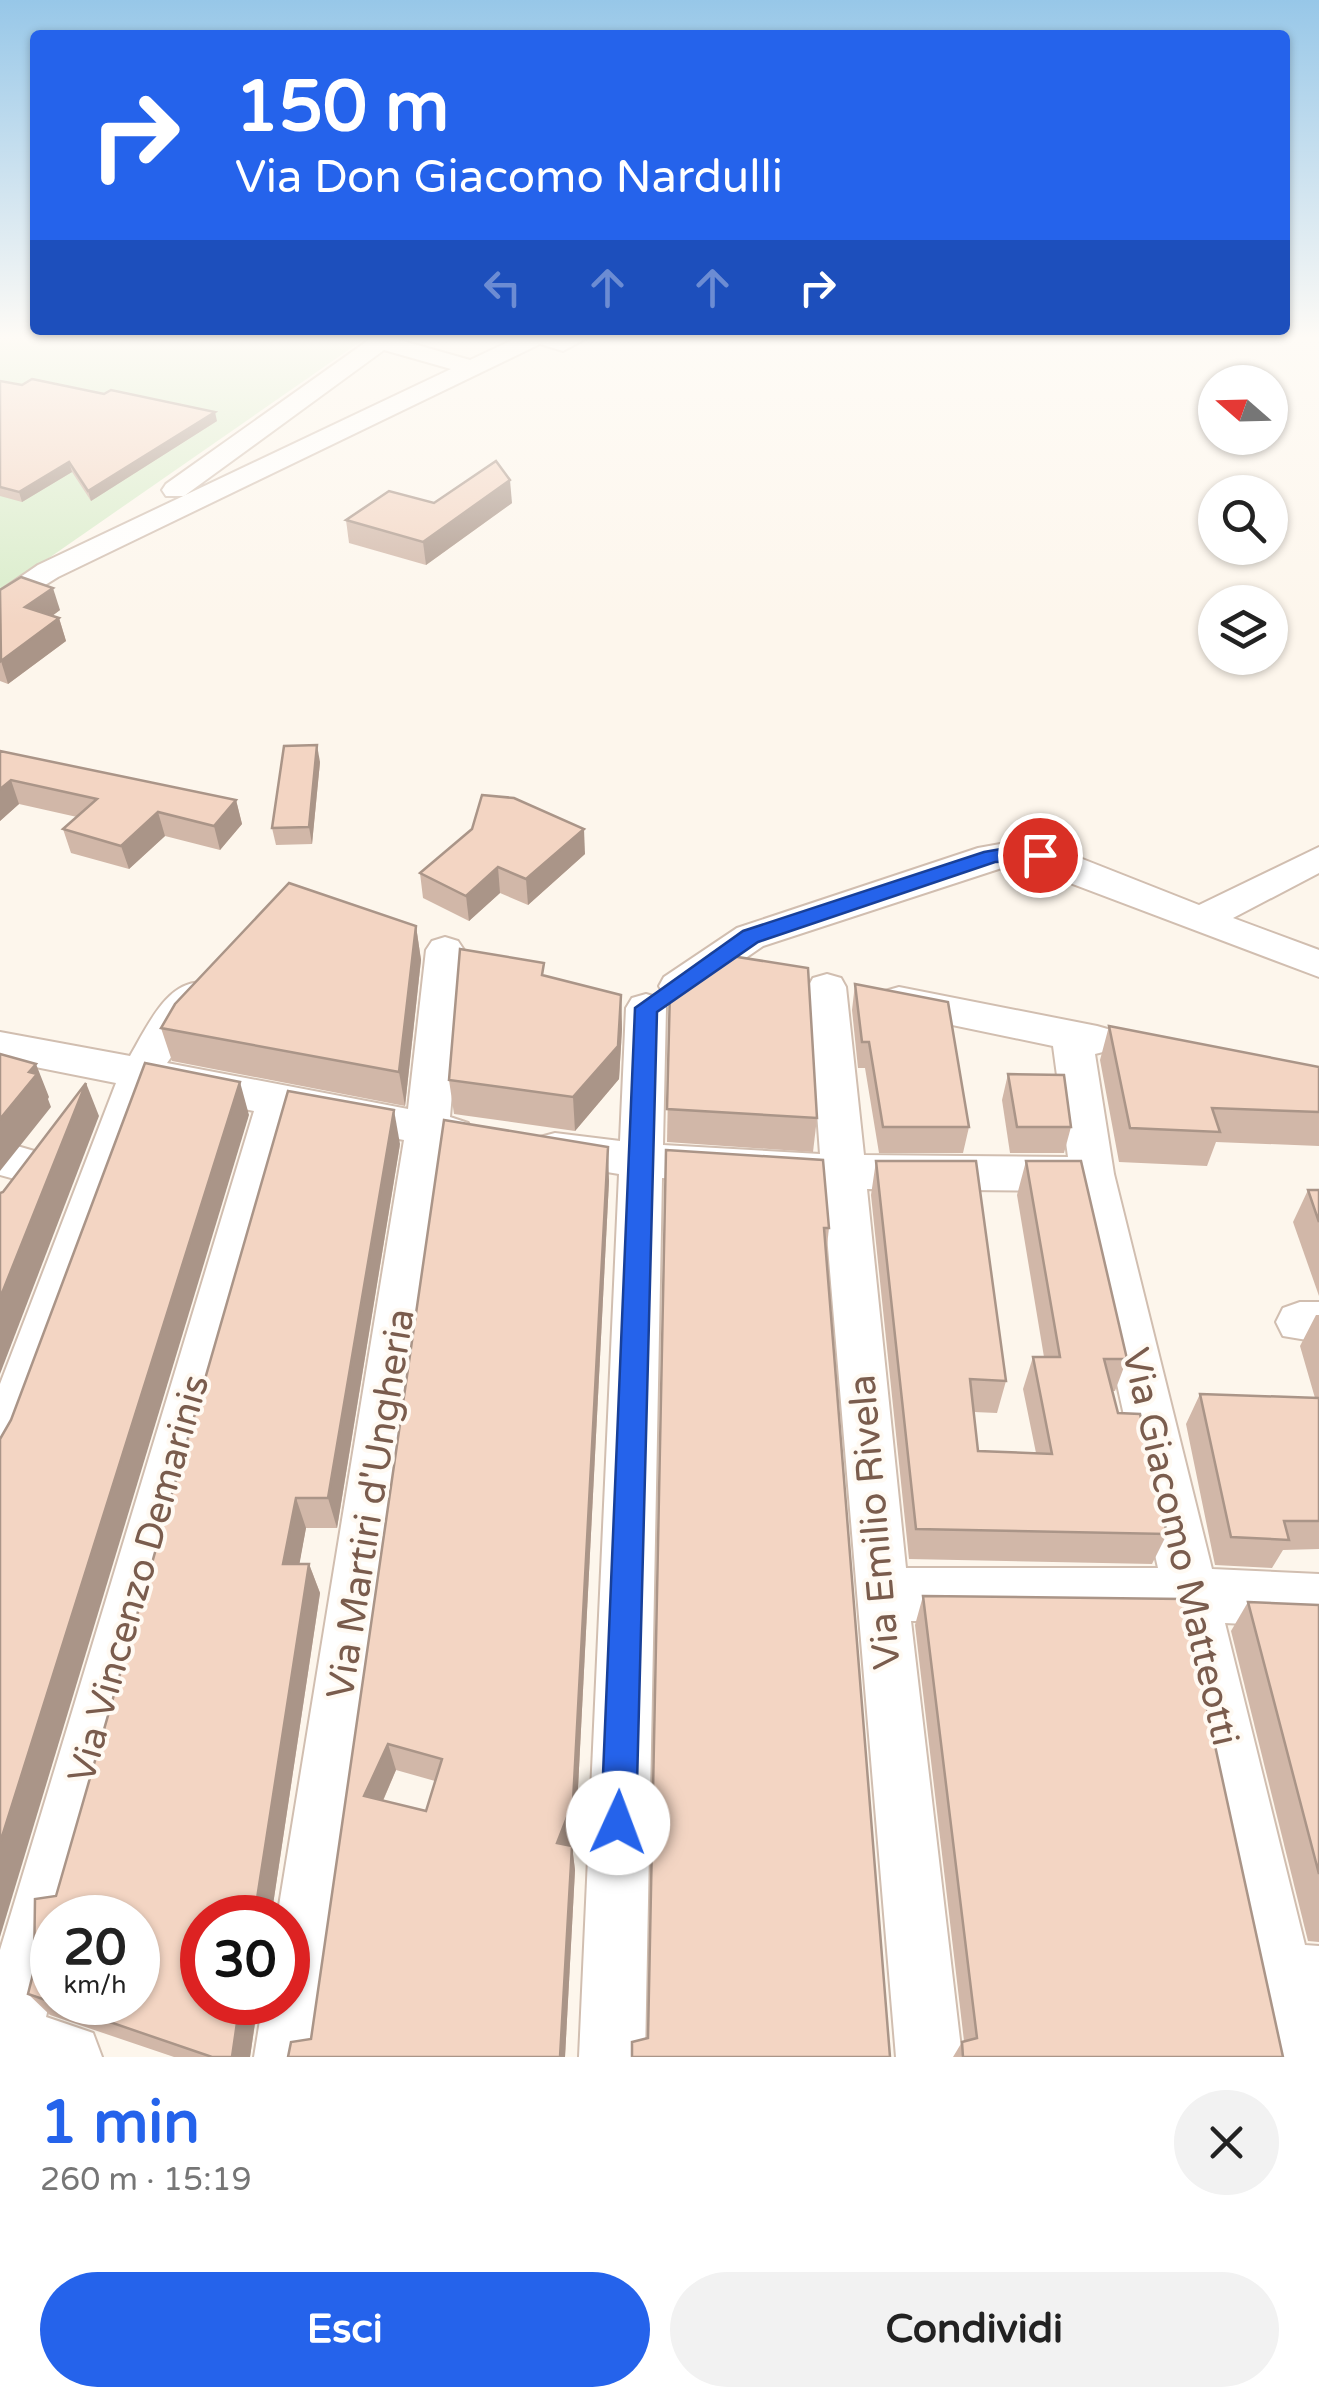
<!DOCTYPE html>
<html lang="it">
<head>
<meta charset="utf-8">
<style>
  :root { --surface:#fff; --page:#f2f2f2; --text:#222; --muted:#767676; --accent:#2563eb }
  body { margin:0; font-family:"Varela Round",sans-serif; background:var(--page); color:var(--text); height:100vh; display:flex; flex-direction:column; font-size:38px; white-space:nowrap }
  * { box-sizing:border-box; margin:0 }
  p { font-size:32px; color:var(--muted) }
  .icon { flex:none; width:55px; height:55px; fill:none; stroke:currentColor; stroke-width:2; stroke-linecap:round; stroke-linejoin:round }
  .map { position:relative; height:2057px; overflow:hidden }
  .details { display:flex; flex-direction:column; background:var(--surface); flex:1 }
  .details>* { flex:none }
  .hud { position:absolute; left:30px; top:30px; width:1260px; height:305px; border-radius:10px; box-shadow:0 2px 8px #0004; background:#2563eb; color:#fff; overflow:hidden }
  .needle { width:65px; rotate:290deg }
  .fabs { position:absolute; left:1198px; top:365px; display:grid; gap:20px }
  .fabs a { display:grid; place-items:center; width:90px; height:90px; border-radius:50%; background:var(--surface); box-shadow:0 2px 8px #0004; font-size:50px }
  .speed { position:absolute; left:30px; top:1895px; display:flex; gap:20px; font-size:50px; font-weight:700; text-align:center }
  .speed>* { display:grid; place-content:center; width:130px; height:130px; border-radius:50%; background:var(--surface); box-shadow:0 2px 8px #0004; line-height:1 }
  .speed small { font-size:25px; font-weight:400 }
  .speed .limit { border:15px solid #d22; background:#fff; color:#111 }
  .pin { position:absolute; display:grid; place-items:center; width:85px; height:85px; color:#fff; margin:-42px; border:5px solid #fff; border-radius:50%; box-shadow:0 2px 10px #0007 }
  .me { position:absolute; width:110px; margin:-55px; rotate:2deg; stroke-linejoin:round; filter:drop-shadow(0 0 8px #0008) }
  .turn { display:flex; align-items:center; gap:35px; height:210px; padding:0 40px; font-size:45px }
  .turn .icon { width:130px; height:130px; stroke-width:2.5 }
  .turn b { display:block; font-size:70px; line-height:85px }
  .lanes { display:flex; align-items:center; height:95px; padding:0 40px; background:#0003; justify-content:center; gap:50px; direction:ltr }
  .lanes .off { opacity:.35 }
  .round { display:grid; place-items:center; flex:none; width:105px; height:105px; border-radius:52px; background:var(--page) }
  .summary { display:flex; align-items:center; justify-content:space-between; height:170px; padding:0 40px }
  h1 { font-size:60px; font-weight:700; line-height:75px; color:var(--accent) }
  .button { display:flex; gap:20px; margin-top:auto; padding:20px 40px }
  .button a { flex:1; height:115px; border-radius:60px; background:var(--accent); color:#fff; font-size:40px; font-weight:700; line-height:115px; text-align:center }
  .button a+a { background:var(--page); color:var(--text) }
  .map>svg:first-child { display:block }
</style>
</head>
<body>
<div class="map">
<svg width="1319" height="2057" viewBox="0 0 1319 2057">
  <rect width="100%" height="100%" fill="#fdf6ec"/>
  <!-- green -->
  <polygon fill="#d8ecc9" points="0,337 367,337 0,592"/>
  <g fill="none" stroke-linecap="round" stroke-linejoin="round">
    <!-- minor casing -->
    <g stroke="#d1beb0" stroke-width="4">
      <g id="minor">
        <polygon points="373,337 389,337 470,360 519,337 589,337 563,351 540,344 58,577 0,613 0,591 38,565 451,369 384,350 184,496 166,496 162,490 166,484"/>
        <polygon points="1017,841 1052,847 1199,905 1319,847 1319,873 1233,918 1319,950 1319,977 1017,863 763,946 692,995 678,999 664,995 659,986 664,977 737,928 978,848"/>
        <path d="M445,937L458,941L464,950L450,1117L468,1123L474,1134L468,1145L446,1149L320,2057H254L263,2002H288V1918H277L404,1140L294,1119L73,1918H52V1991L46,2017L93,2033L102,2057H0V1950L254,1111L154,1091L25,1450L18,1466L0,1473V1384L116,1083L0,1060V1032L130,1056C147,1027 170,973 210,984L216,994L167,1063L408,1109L426,950L432,941Z"/>
        <path d="M827,974L841,978L846,987L864,1155L1068,1157L1053,1046L885,1011L879,1001L885,991L899,987L1097,1026L1111,1030L1117,1040L1111,1050L1095,1054L1114,1174L1212,1569L1319,1574V1628L1225,1623L1305,1945L1319,1946V2057H1267L1170,1621H911L962,2057H896L823,1188L662,1178L645,2057H579L619,1174L540,1161L533,1149L540,1137L555,1133L620,1141L626,1008L632,998L646,994L660,998L666,1008L663,1145L820,1154L808,987L813,978ZM867,1189L1074,1191L1158,1568H906Z"/>
        <polygon points="0,1141 48,1155 55,1167 48,1179 33,1184 0,1175"/>
        <polygon points="1300,1302 1319,1302 1319,1342 1283,1336 1276,1322 1283,1308"/>
      </g>
    </g>
    <!-- minor -->
    <use href="#minor" fill="#fff" fill-rule="evenodd"/>
  </g>
  <!-- wall -->
  <g fill="#d1b7a8" fill-rule="evenodd">
    <polygon points="0,381 217,421 91,501 72,472 22,502 0,496"/>
    <polygon points="434,503 512,503 426,565 349,543 346,520"/>
    <polygon points="0,590 60,610 52,616 59,618 66,641 8,684 0,681"/>
    <polygon points="0,751 236,800 242,824 220,850 165,836 129,869 71,853 63,829 77,817 19,804 0,821"/>
    <polygon points="320,762 312,844 276,845 272,828"/>
    <polygon points="585,854 528,905 500,893 469,921 423,898 420,873"/>
    <polygon points="416,926 421,960 405,1106 172,1061 161,1028"/>
    <polygon points="545,976 621,995 622,1029 619,1079 575,1131 454,1114 449,1080"/>
    <polygon points="855,984 969,1127 963,1153 879,1153 865,1068 858,1068 852,1010"/>
    <polygon points="670,990 817,1118 813,1152 667,1142"/>
    <polygon points="1109,1026 1319,1067 1319,1146 1216,1142 1207,1166 1119,1162 1100,1060"/>
    <polygon points="1008,1074 1071,1127 1064,1153 1010,1153 1002,1100"/>
    <path d="M444,1120L609,1181L576,1827L569,1846H572L575,1870L565,2057H288L311,2039ZM396,1770L435,1781L426,1811L383,1801Z"/>
    <polygon points="400,1144 337,1528 306,1528 299,1564 309,1564 320,1593 250,2057 174,2057 50,2015 28,1994 56,1896"/>
    <polygon points="823,1160 829,1228 826,1255 648,2038"/>
    <polygon points="876,1161 1006,1381 997,1413 974,1412 978,1451 1036,1453 1023,1389 1033,1357 1044,1357 1017,1195 1026,1161 1127,1359 1115,1391 1112,1391 1118,1413 1167,1534 1152,1564 909,1559 871,1195"/>
    <polygon points="1308,1190 1319,1190 1319,1296 1293,1222"/>
    <polygon points="1316,1315 1319,1315 1319,1549 1283,1550 1272,1568 1215,1565 1186,1424 1200,1394 1315,1398 1300,1346"/>
    <polygon points="923,1596 1283,2057 953,2057 962,2042 964,2041 915,1625"/>
    <polygon points="1248,1602 1319,1605 1319,1942 1308,1941 1231,1631"/>
  </g>
  <!-- shaded-wall -->
  <g fill="#aa9588">
    <polygon points="215,412 217,421 91,501 88,491"/>
    <polygon points="69,462 72,472 22,502 19,492"/>
    <polygon points="510,480 512,503 426,565 423,542"/>
    <polygon points="53,588 60,610 33,630 25,607"/>
    <polygon points="59,618 66,641 8,684 1,661"/>
    <polygon points="317,745 320,762 312,844 309,827"/>
    <polygon points="11,780 19,804 0,821 0,789"/>
    <polygon points="236,800 242,824 220,850 214,826"/>
    <polygon points="158,812 165,836 129,869 121,846"/>
    <polygon points="584,829 585,854 528,905 526,879"/>
    <polygon points="498,867 500,893 469,921 466,896"/>
    <polygon points="416,926 421,960 405,1106 399,1072"/>
    <polygon points="621,995 622,1029 619,1079 575,1131 573,1097"/>
    <polygon points="36,1064 49,1097 48,1099 51,1107 0,1171 0,1119 29,1072"/>
    <polygon points="240,1082 249,1115 0,1937 0,1843"/>
    <polygon points="86,1083 99,1116 0,1374 0,1298"/>
    <polygon points="394,1110 400,1144 337,1528 328,1498"/>
    <polygon points="608,1147 609,1181 576,1827 561,1867 557,1843"/>
    <polygon points="296,1498 306,1528 294,1594 283,1564"/>
    <polygon points="309,1564 320,1593 271,1918 254,1918"/>
    <polygon points="388,1744 396,1770 374,1821 364,1796"/>
    <polygon points="572,1846 575,1870 565,2057 560,2057"/>
    <polygon points="240,2002 258,2002 250,2057 232,2057"/>
  </g>
  <!-- building -->
  <g fill="#f3d5c3" stroke="#aa9588" stroke-width="2.5" fill-rule="evenodd">
    <polygon points="32,379 104,394 111,390 215,412 88,491 69,462 19,492 0,487 0,381 22,385"/>
    <polygon points="496,461 510,480 423,542 346,520 389,491 434,503"/>
    <polygon points="21,577 53,588 25,607 59,618 1,661 0,590"/>
    <polygon points="317,745 309,827 272,828 284,746"/>
    <polygon points="0,751 236,800 214,826 158,812 121,846 63,829 97,799 11,780 0,789"/>
    <polygon points="482,795 514,798 584,829 526,879 498,867 466,896 420,873 472,829"/>
    <polygon points="289,883 416,926 399,1072 161,1028 175,1004"/>
    <polygon points="460,949 544,963 542,975 621,995 618,1046 573,1097 449,1080"/>
    <polygon points="712,953 808,968 817,1118 667,1109 670,990"/>
    <polygon points="855,984 948,1002 969,1127 883,1127 869,1042 862,1042"/>
    <polygon points="1109,1026 1319,1067 1319,1112 1212,1108 1220,1132 1130,1128"/>
    <polygon points="0,1054 36,1064 29,1072 37,1074 0,1119"/>
    <polygon points="145,1063 240,1082 0,1843 0,1439 11,1420"/>
    <polygon points="1008,1074 1064,1075 1071,1127 1017,1127"/>
    <polygon points="86,1083 0,1298 0,1193 3,1192"/>
    <path d="M288,1091L394,1110L328,1498H296L283,1564H309L254,1918H202V2002H240L232,2057H212L28,1994L34,1970L35,1899L56,1896ZM52,1918H138V2002H52Z"/>
    <path d="M444,1120L608,1147L573,1802L557,1843L572,1846L560,2057H288L291,2042L311,2039ZM388,1744L442,1759L426,1811L364,1796Z"/>
    <polygon points="666,1150 823,1160 829,1228 824,1228 890,2057 632,2057 632,2042 648,2038"/>
    <polygon points="876,1161 976,1161 1006,1381 970,1379 978,1451 1052,1454 1033,1357 1060,1357 1026,1161 1081,1161 1127,1359 1104,1359 1118,1413 1140,1414 1167,1534 916,1529"/>
    <polygon points="1308,1190 1319,1190 1319,1222"/>
    <polygon points="1200,1394 1319,1398 1319,1521 1284,1521 1289,1540 1231,1537"/>
    <polygon points="923,1596 1183,1599 1283,2057 963,2057 962,2042 977,2038"/>
    <polygon points="1248,1602 1319,1605 1319,1874"/>
  </g>
  <!-- sky -->
  <linearGradient id="sky" x2="0" y2="1"><stop stop-color="#97c7e8"/><stop offset="0.54" stop-color="#fefbf6"/><stop offset="1" stop-color="#fefbf6" stop-opacity="0"/></linearGradient>
  <rect width="1319" height="625" fill="url(#sky)"/>
  <!-- route -->
  <polygon fill="#2563eb" stroke="#184099" stroke-width="2.5" points="1018,846 1047,850 1050,855 1040,861 995,862 758,942 657,1012 636,1823 631,1835 618,1840 606,1835 601,1823 635,1008 743,931 984,852"/>
  <g text-anchor="middle" dominant-baseline="central" stroke-width="8" stroke-linejoin="round" paint-order="stroke">
    <!-- near-street labels -->
    <g font-size="38" fill="#7a5c4d" stroke="#fffaf3">
      <text transform="translate(371 1504) rotate(-81)">Via Martiri d'Ungheria</text>
      <text transform="translate(875 1522) rotate(-95)">Via Emilio Rivela</text>
      <text transform="translate(1180 1547) rotate(77)">Via Giacomo Matteotti</text>
      <text transform="translate(139 1579) rotate(-74)">Via Vincenzo Demarinis</text>
    </g>
  </g>
</svg>
<div class="fabs">
<a><svg class="needle" viewBox="-14 -14 28 28"><path d="M0-13l5 13h-10z" fill="#e53935"/><path d="M0 13l5-13h-10z" fill="#767676"/></svg></a>
<a><svg class="icon" aria-label="search" viewBox="0 0 24 24"><circle cx="10" cy="10" r="6"/><path d="M15 15l6 6"/></svg></a>
<a><svg class="icon" aria-label="layers" viewBox="0 0 24 24"><path d="M12 4l9 5-9 5-9-5zM3 14l9 5 9-5"/></svg></a>
</div>
<div class="speed"><div>20<small>km/h</small></div><div class="limit">30</div></div>
<div class="pin" style="left:1040px;top:855px;background:#d93025"><svg class="icon" aria-label="arrive" viewBox="0 0 24 24"><path d="M6 21V4h12l-3 4 3 4H6"/></svg></div>
<svg class="me" style="left:618px;top:1823px" viewBox="-20 -20 40 40"><circle r="19" fill="#fff"/><path d="M0-13L10 11 0 6-10 11z" fill="#2563eb"/></svg>
<div class="hud">
<div class="turn"><svg class="icon" aria-label="right" viewBox="0 0 24 24"><path d="M7 20v-9h11M14 6l5 5-5 5"/></svg><div><b>150 m</b>Via Don Giacomo Nardulli</div></div>
<div class="lanes"><svg class="icon off" aria-label="left" viewBox="0 0 24 24"><path d="M17 20v-9H6M10 6l-5 5 5 5"/></svg><svg class="icon off" aria-label="ahead" viewBox="0 0 24 24"><path d="M12 20V5M6 11l6-6 6 6"/></svg><svg class="icon off" aria-label="ahead" viewBox="0 0 24 24"><path d="M12 20V5M6 11l6-6 6 6"/></svg><svg class="icon" aria-label="right" viewBox="0 0 24 24"><path d="M7 20v-9h11M14 6l5 5-5 5"/></svg></div>
</div>
</div>
<section class="details">
<div class="summary"><div><h1>1 min</h1><p>260 m · 15:19</p></div><a class="round"><svg class="icon" aria-label="close" viewBox="0 0 24 24"><path d="M6 6l12 12M18 6L6 18"/></svg></a></div>
<div class="button"><a>Esci</a><a>Condividi</a></div>
</section>
</body>
</html>
